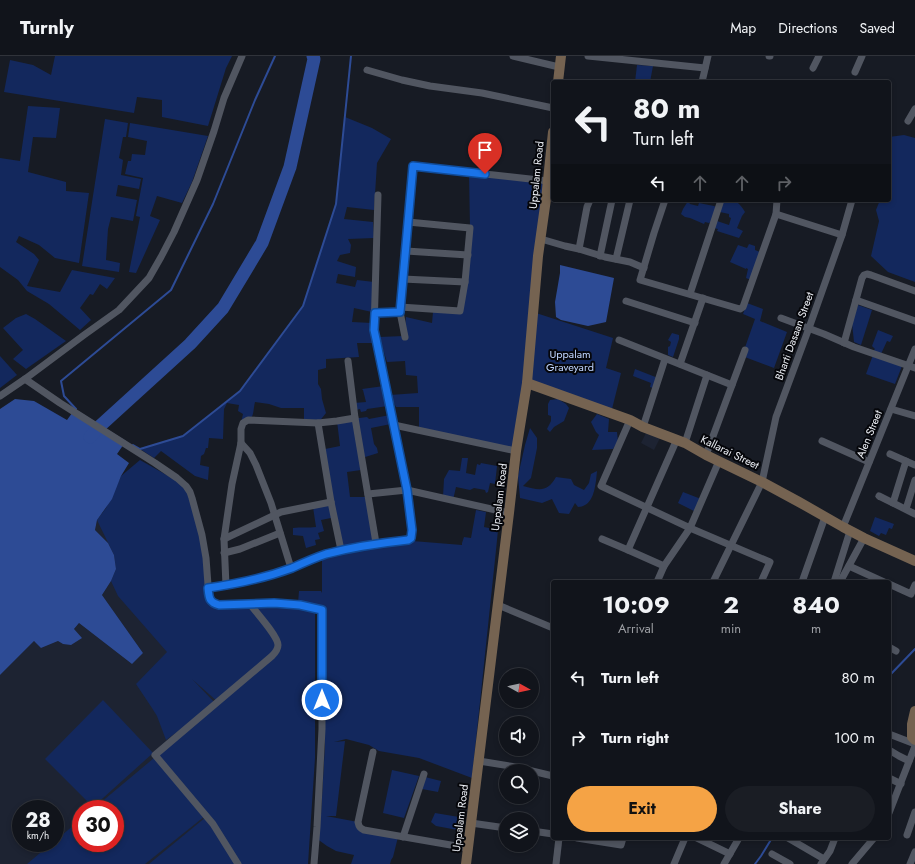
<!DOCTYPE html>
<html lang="en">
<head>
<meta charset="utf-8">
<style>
  :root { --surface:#11141b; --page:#1a1d24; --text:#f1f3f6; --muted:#9c9ea3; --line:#30333a; --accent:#f5a345 }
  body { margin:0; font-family:Jost,sans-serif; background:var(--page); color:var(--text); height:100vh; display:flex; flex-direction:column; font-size:15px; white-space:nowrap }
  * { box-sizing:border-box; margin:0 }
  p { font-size:13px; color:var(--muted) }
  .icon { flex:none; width:22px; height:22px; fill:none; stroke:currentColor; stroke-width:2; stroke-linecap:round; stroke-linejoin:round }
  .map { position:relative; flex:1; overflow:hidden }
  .side { position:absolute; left:551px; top:524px; width:340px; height:260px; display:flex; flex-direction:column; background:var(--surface); border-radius:4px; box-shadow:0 2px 6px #0003,0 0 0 1px var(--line) }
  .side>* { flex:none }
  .guide { position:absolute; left:551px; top:24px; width:340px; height:122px; border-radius:4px; box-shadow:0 2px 6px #0003,0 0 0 1px var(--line); background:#11141b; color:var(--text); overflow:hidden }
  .needle { width:26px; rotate:98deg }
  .controls { position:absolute; left:499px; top:612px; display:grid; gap:8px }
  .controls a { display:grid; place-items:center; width:40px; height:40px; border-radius:50%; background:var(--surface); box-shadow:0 2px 6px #0003,0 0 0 1px var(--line); font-size:20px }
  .speed { position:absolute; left:12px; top:744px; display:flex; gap:8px; font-size:20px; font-weight:700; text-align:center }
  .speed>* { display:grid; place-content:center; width:52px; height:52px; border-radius:50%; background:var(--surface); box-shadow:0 2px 6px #0003,0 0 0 1px var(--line); line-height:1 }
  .speed small { font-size:10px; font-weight:400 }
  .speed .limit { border:6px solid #d22; background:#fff; color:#111 }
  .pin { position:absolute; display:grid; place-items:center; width:34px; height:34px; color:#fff; margin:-41px -17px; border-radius:50% 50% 50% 0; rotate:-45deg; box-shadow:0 0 4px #0007 }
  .pin .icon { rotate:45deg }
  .me { position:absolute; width:44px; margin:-22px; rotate:0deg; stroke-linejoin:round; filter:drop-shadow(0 0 3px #0008) }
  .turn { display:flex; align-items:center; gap:14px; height:84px; padding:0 16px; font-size:18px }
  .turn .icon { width:52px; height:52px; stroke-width:2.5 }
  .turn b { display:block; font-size:28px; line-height:34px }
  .lanes { display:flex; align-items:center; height:38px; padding:0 16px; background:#0003; justify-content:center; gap:20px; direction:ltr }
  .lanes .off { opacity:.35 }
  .eta { display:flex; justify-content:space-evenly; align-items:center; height:68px; text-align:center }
  .eta b { font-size:24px; font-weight:700; line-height:28px }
  .primary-button { display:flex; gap:8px; margin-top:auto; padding:8px 16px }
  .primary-button a { flex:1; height:46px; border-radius:24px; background:var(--accent); color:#111; font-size:16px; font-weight:700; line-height:46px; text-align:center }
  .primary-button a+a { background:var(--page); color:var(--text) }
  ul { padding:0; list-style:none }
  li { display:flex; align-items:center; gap:12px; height:60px; padding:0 16px }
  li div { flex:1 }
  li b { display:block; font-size:15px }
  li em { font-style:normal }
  header { display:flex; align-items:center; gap:24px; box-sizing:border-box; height:56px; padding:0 20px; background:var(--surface); border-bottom:1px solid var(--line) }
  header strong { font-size:19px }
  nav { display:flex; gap:22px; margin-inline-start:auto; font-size:14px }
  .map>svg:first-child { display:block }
</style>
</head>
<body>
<header>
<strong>Turnly</strong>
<nav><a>Map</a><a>Directions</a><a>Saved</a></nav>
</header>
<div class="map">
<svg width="915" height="808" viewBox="0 0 915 808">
  <rect width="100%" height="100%" fill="#171b24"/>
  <!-- built -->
  <g fill="#1d2332" fill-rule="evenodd">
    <polygon points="647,375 660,382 654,394 641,387"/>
    <path d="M102,457L188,523L304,808H0V619L34,585L41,592L58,585L63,588L79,567L132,608L143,597L102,539L111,525L108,487L95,474L97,464ZM21,753H55V787H21ZM81,753H115V787H81Z"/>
  </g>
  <!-- green -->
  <g fill="#13285d">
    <polygon points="55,0 232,0 226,12 208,70 162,61 162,44 137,41 134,57 4,36 10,4 33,9 51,19"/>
    <polygon points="637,9 653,10 650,26 635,26"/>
    <polygon points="28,50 60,52 56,82 33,81 28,116 66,126 66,135 89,137 79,207 55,202 39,189 19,180 16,186 34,198 39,204 27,230 60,236 72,214 115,222 107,233 100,228 93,239 90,238 80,252 91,264 80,274 49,248 27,235 18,224 0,211 0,102 20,105"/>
    <path d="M345,61L372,72L391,83L377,107L374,154L347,151L344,163L373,166L374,182L348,183L351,189L350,197L340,199L337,205L356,211L355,221L338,218L336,227L355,231L357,224L374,226L372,256L354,252L352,266L372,267L375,287H357L359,301L326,303V312L318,314V328L321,333L322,343L326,357L318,367L304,363V352H281L269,348L255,346C252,359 256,362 241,367L243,358L238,355L239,349L227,347L224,353L223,383L209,382L208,392H206L204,398L201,400L200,409L209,411L208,424L195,420L161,395L154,402L140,393L183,380L240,335L303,250L336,148Z"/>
    <polygon points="105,63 128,67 126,81 123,81 119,102 123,104 121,119 141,123 139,133 118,129 116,140 137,144 133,165 111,161 108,173 106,204 120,207 119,216 82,210"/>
    <polygon points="130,67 208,80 192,126 182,147 157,140 150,160 160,164 136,217 129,216 140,161 136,160 143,122 125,118 128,105 131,105 132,98 145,99 147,85 128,81"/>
    <polygon points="904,79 915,82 915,226 888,216 871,200 879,165 876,154 880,144 889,144 889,81"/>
    <polygon points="469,116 548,125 533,256 613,282 606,312 621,317 612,353 525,326 516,395 419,372 419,351 396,351 390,339 418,337 417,320 406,319 405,305 387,306 379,281 404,280 406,261 432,267 433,256 460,255 470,172"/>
    <path d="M724,144C736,144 739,146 745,156L742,160L737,172L743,175L739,182L717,175L718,173L714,172L717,165L729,169L731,162L729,161V158L720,156Z"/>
    <polygon points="688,145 690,148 698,150 699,147 714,150 717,152 713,164 709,167 705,166 704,168 690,162 685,161 681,158 683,153"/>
    <polygon points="749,188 755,190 755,194 760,196 753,225 746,222 748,213 746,212 746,213 730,206 738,189 747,192"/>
    <polygon points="747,247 763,253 760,265 787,276 774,312 742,300 755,263 743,258"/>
    <polygon points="858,249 872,254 861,289 854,286 852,267"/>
    <polygon points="26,258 35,263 66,285 26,313 13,303 23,294 3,272 16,262"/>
    <polygon points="878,274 893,280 890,286 887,285 881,298 873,295 875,293 872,290"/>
    <polygon points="672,277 679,279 679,283 673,301 668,299 668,291 670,290 671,286 668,284"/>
    <polygon points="873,299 902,310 895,328 866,318"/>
    <polygon points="0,300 17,319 0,332"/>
    <polygon points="635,313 658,322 655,333 650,331 651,327 633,320"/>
    <polygon points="384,330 388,350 367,353 366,355 361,356 360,353 356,354 354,347 366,346 363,334 362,333"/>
    <polygon points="558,343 566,348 569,352 564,365 554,371 550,376 547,373 551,365 551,360 548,359 548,348 550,344"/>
    <polygon points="597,358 609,363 608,376 617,376 618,386 613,393 592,394 599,379 596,376 591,366"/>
    <polygon points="390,359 391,368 371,372 374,388 377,392 378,397 362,402 361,414 347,416 350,441 369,441 376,487 400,484 462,489 462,487 464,481 471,482 476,454 486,456 484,471 498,474 496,494 472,722 419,702 379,695 369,689 346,683 334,686 345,685 336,760 326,760 358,766 360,772 398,781 393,801 391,804 390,808 351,808 354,799 336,795 327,790 316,782 321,759 325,689 322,554 298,547 299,535 321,535 322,537 322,500 341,494 325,393 340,390 337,365 367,361 369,363"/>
    <path d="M530,372L537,382V392L531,422L523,430C539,434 547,437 556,421L571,423L574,429L584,434L589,427L591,418L597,415C596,425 595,444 585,449C583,450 581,451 578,451L575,447L569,458L559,457L552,443L542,447L520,442L518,420L525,389Z"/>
    <polygon points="462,402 468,402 466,417 475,419 477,408 480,409 481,407 497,410 495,428 490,427 488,436 486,437 485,434 474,432 470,434 456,431 453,444 443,441 444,423 449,414 460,415"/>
    <polygon points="140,404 186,430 202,479 212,546 249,547 276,581 277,595 218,646 192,623 216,648 166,684 157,660 152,652 136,628 167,596 118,540 111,525 116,513 114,499 97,464 106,452 121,420"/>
    <polygon points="683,436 701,443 696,456 678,447"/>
    <path d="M331,446V462L321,464L324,475L318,477L320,483L315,484L316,489L306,492L303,480L293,479V472C301,471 308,472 316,471L313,451Z"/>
    <polygon points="875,461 894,468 892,473 889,472 886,479 881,477 879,480 870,475"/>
    <polygon points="253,550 301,553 315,557 315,702 308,808 238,808 158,699 279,595"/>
    <polygon points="103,644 153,697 93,751 45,703"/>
    <polygon points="154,702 205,760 145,808 27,808 52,787 55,787 55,785 81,763 81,787 115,787 115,753 93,753"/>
    <polygon points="392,714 419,720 404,762 383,757"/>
    <polygon points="425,721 441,725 438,736 422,733"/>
    <polygon points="435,757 465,762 463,775 436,770 431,766"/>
    <polygon points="206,761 236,808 149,808"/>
  </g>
  <!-- water -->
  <g fill="#2d4b95">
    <polygon points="560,209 614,222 606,266 588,270 561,264 556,261 555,246 560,217"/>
    <polygon points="15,343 34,345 67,364 75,353 126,385 117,398 129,407 121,420 112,443 97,464 95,474 108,487 114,499 116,513 111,525 102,539 143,597 132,608 79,567 74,573 82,582 71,589 63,588 58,585 41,592 34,585 0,619 0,353"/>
  </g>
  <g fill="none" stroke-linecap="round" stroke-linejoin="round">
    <!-- stream -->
    <g stroke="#2d4b95" stroke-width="2">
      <polyline points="76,353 64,340 61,325 171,234 213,148 255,44 275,0"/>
      <polyline points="133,389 140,393 183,380 240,335 303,250 336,148 351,0"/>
      <polyline points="889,620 915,593"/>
      <polyline points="755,808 761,800 772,782"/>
    </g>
    <!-- river -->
    <polyline stroke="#2d4b95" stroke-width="13" points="90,381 101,369 190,288 223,252 262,187 290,111 314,3 313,0"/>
    <!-- street -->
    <g stroke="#515661" stroke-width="7">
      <polyline points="513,0 559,11"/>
      <polyline points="588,0 705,12"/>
      <polyline points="769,0 770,0"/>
      <polyline points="813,12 819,0"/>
      <polyline points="367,14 402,24 430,30 482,37 553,52"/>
      <polyline points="855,16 862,0"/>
      <polyline points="702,26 708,0"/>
      <polyline points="908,65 915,53"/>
      <polyline points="665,144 654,177 640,224 740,253 743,251 776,158 777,144"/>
      <polyline points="776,158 842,179"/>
      <polyline points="541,183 565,190 579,193 605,201 630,206 644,212"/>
      <polyline points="579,193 587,151 590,144"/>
      <polyline points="406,195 468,199"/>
      <polyline points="600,200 612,144"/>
      <polyline points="616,203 630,144"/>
      <polyline points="403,223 465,226"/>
      <polyline points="690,238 721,144"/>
      <polyline points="856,244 915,265"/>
      <polyline points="626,245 695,267"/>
      <polyline points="400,251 460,255 465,226 470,172 408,166"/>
      <polyline points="375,257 400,256"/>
      <polyline points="781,262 824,278 854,291 915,312"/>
      <polyline points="405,281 400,256 413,110 548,125"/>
      <polyline points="619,284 732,329"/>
      <polyline points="844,287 862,222 864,219 867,218 871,219 915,235"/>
      <polyline points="348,305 355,362 376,487"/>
      <polyline points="680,308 703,242"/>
      <polyline points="25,323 60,347 155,407 177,422 186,430 190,436 192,442 202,479 206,502 209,542 212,546 219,549 274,547 300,549 322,554 322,673 317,771 314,808"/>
      <polyline points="0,340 25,323 84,279 119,254 149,222 161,201 174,176 197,124 214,75 224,42 242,0"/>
      <polyline points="891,353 915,360"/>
      <polyline points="630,364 601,430 690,472 770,506 761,526"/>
      <polyline points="318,367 331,446 341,494"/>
      <polyline points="394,369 516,395"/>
      <polyline points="643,371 665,303"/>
      <polyline points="822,385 869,406"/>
      <polyline points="241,387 250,397 256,409 271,447 291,512"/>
      <polyline points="685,387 707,319"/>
      <polyline points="890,398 915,409"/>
      <polyline points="706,399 745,294"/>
      <polyline points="368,438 407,434 509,457"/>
      <polyline points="879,440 915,458"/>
      <polyline points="893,447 906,405"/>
      <polyline points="906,453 915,424"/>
      <polyline points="843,471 915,293"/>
      <polyline points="224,483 281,456 331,446"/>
      <polyline points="602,483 628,494 677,383"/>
      <polyline points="628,494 664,510"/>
      <polyline points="224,497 240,493 280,477"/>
      <polyline points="849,510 884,526"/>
      <polyline points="657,526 664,510 690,472 719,405"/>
      <polyline points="713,526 762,426 776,361 809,272 842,179 852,144"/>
      <polyline points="802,526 825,461"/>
      <polyline points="834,526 850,475"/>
      <polyline points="840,526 864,482"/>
      <polyline points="889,528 911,538 915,529"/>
      <polyline points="226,530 224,483 232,428 241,387 241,373 243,367 248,364 318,367 337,365 355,362"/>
      <path d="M208,533C237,528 265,522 292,512C303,507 314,502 326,498C353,491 380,487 408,483L411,482L412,475L407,434L374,274L378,139"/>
      <polyline points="498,549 553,572"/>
      <polyline points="889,591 896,595"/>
      <polyline points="889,678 915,688"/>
      <polyline points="889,694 899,700 909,705"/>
      <path d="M373,696L358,766C359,771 360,772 364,774L468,792"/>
      <polyline points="479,705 516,711 531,715"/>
      <polyline points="532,715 553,720"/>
      <polyline points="889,722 901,728"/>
      <polyline points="889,757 915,690"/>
      <polyline points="471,767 506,772"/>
      <polyline points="532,775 553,778"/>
      <polyline points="907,779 915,756"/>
      <polyline points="403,781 424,718"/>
      <polyline points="577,782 621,789 623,782"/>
      <polyline points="697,782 730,798"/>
      <polyline points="788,782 824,803"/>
      <polyline points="772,798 790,808"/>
      <path d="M238,808L213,768L155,699L272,600C275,597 278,594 278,589C278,580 255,555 249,547"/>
      <polyline points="556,808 559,782"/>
      <polyline points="674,808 685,782"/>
      <polyline points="724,808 739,782"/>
      <polyline points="821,808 830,795 835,782"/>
      <polyline points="852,808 874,782"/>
      <polyline points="910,808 915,796"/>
    </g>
    <!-- secondary -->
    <g stroke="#756351" stroke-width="10">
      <polyline points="558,26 561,0"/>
      <polyline points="527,327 630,364 643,371 685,387 706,399 762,426 799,446 843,471 864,482 915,505"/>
      <polyline points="915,655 912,668 912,681 915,684"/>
      <polyline points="466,808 509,457 516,395 527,327 538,200 546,143 553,76"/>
    </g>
  </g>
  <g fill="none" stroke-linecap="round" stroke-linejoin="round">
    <!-- route casing -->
    <g stroke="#114b97" stroke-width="10">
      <path id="route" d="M322,644V554L300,549L274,547L219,549C209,546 209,542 208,532C237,528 265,522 292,512C303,507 314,502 326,498C353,491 380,487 408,484L411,482L412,474L407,434L376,283L374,274L375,257L400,256L413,110L485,118"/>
    </g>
    <!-- route -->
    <use href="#route" stroke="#1a73e8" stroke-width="7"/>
  </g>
  <g text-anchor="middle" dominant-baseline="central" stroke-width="4" stroke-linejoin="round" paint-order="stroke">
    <!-- street labels -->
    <g font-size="11" fill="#eef1f7" stroke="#05060a">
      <text transform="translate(536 119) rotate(-84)">Uppalam Road</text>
      <text transform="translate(794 280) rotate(-70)">Bharti Dasaan Street</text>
      <text transform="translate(869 378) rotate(-68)">Alen Street</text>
      <text transform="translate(730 396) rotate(26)">Kallarai Street</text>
      <text transform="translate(499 441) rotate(-83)">Uppalam Road</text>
      <text transform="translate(460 762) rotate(-83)">Uppalam Road</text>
    </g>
    <!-- park labels -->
    <g font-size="11" fill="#c0d5ff" stroke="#05060a">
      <text x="570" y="298">Uppalam<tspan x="570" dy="13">Graveyard</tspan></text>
    </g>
  </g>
</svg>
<div class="controls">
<a><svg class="needle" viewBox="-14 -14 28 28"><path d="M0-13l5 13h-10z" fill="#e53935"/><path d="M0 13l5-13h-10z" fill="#9c9ea3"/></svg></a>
<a><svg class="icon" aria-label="sound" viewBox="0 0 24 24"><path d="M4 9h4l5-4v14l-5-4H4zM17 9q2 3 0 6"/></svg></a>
<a><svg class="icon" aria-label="search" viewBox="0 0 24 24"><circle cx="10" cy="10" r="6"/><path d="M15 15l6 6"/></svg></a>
<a><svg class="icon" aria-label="layers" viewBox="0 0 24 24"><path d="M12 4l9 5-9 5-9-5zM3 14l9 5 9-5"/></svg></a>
</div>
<div class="speed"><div>28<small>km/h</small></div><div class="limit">30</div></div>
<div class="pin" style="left:485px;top:118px;background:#d93025"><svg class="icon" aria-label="arrive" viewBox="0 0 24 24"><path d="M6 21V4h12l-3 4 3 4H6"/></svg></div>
<svg class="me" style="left:322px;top:644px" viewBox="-20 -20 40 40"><circle r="17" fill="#1a73e8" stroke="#fff" stroke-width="3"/><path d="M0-11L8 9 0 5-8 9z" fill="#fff"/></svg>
<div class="guide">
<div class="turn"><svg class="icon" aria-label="left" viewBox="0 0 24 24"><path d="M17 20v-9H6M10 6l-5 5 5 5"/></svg><div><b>80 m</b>Turn left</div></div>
<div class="lanes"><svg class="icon" aria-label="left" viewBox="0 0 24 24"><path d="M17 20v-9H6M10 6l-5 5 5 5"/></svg><svg class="icon off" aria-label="ahead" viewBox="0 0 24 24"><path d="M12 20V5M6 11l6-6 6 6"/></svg><svg class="icon off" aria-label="ahead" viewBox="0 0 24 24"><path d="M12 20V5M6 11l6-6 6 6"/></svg><svg class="icon off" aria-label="right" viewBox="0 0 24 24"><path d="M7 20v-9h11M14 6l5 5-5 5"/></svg></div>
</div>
<section class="side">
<div class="eta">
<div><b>10:09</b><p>Arrival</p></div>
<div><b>2</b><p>min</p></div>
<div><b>840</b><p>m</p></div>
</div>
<ul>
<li><svg class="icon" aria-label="left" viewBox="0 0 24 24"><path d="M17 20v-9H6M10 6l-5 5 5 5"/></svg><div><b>Turn left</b></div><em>80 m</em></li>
<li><svg class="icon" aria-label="right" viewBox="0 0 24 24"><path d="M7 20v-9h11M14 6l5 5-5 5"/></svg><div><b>Turn right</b></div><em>100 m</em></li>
</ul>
<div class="primary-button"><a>Exit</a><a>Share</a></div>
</section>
</div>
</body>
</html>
